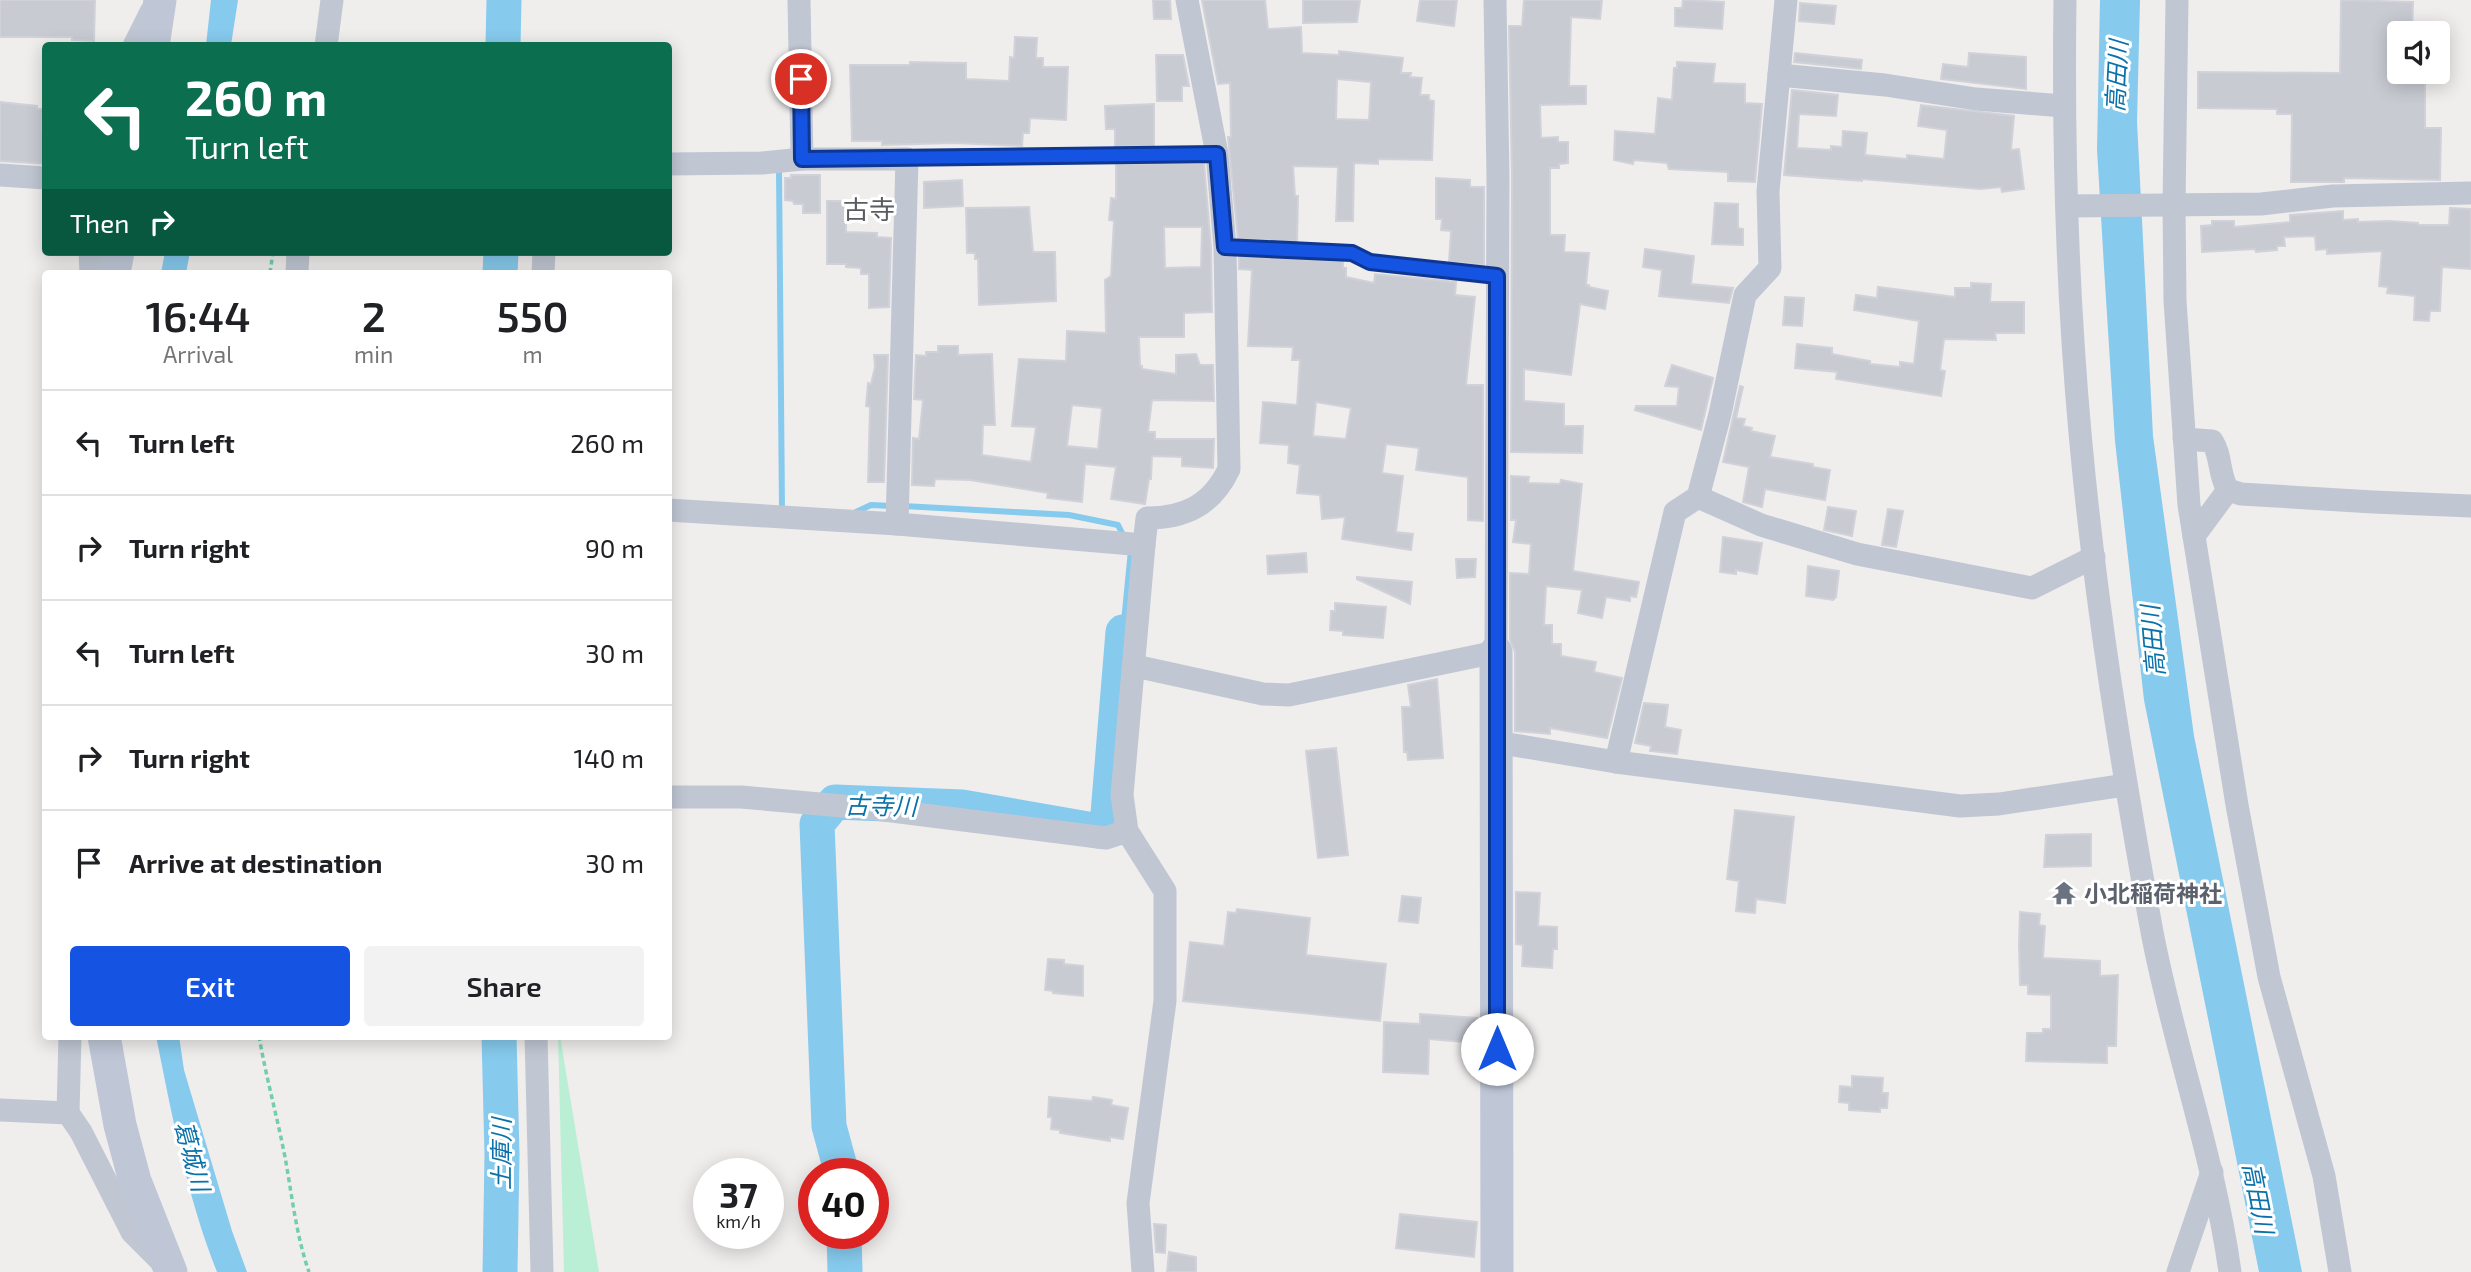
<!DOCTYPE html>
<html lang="en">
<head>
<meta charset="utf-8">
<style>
  :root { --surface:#fff; --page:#f2f2f2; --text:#202124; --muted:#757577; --line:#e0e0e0; --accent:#1553e2 }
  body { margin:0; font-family:"Exo 2","Noto Sans JP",sans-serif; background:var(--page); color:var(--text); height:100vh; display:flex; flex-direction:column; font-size:26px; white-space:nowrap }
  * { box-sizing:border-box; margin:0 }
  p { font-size:23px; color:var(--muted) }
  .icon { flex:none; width:38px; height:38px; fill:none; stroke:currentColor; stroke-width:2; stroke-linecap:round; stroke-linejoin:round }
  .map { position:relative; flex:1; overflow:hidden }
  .drawer { position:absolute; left:42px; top:270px; width:630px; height:770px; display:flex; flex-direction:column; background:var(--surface); border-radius:7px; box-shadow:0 4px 18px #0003 }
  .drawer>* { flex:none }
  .hud { position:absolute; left:42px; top:42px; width:630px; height:214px; border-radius:7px; box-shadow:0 4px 18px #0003; background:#0b6e4f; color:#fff; overflow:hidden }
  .controls { position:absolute; left:2387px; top:21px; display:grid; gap:14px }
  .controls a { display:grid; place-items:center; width:63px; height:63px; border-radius:7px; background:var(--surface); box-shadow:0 4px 18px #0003; font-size:35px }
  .speed { position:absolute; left:693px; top:1158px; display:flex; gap:14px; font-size:35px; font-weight:700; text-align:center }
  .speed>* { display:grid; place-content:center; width:91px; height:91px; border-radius:50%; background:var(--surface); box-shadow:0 4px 18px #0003; line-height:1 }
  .speed small { font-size:18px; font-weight:400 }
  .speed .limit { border:10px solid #d22; background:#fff; color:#111 }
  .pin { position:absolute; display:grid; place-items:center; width:60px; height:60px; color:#fff; margin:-30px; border:4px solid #fff; border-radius:50%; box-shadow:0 2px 7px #0007 }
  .me { position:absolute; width:77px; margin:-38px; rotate:0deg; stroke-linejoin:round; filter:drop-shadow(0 0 5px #0008) }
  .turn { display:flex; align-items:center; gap:24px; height:147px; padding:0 28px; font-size:32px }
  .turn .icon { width:91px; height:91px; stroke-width:2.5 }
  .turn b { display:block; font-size:49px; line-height:60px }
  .then { display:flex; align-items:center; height:66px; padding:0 28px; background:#0003; gap:14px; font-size:26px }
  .eta { display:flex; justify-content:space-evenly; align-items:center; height:119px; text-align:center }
  .eta b { font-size:42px; font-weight:600; line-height:49px }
  .primary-button { display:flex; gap:14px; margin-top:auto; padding:14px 28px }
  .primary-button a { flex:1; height:80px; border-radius:7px; background:var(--accent); color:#fff; font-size:28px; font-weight:600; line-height:80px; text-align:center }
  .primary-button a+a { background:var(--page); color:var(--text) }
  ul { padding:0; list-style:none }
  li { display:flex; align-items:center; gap:21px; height:105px; padding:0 28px; border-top:2px solid var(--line) }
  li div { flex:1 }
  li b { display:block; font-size:26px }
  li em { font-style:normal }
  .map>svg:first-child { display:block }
</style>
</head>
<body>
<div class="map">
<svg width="2471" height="1272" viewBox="0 0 2471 1272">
  <rect width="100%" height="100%" fill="#f0eded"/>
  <!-- green -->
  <polygon fill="#baefd6" points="558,1036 560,1036 599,1272 564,1272"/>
  <!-- water -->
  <g fill="#86caed">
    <polygon points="211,0 238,0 231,45 206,45"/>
    <polygon points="2100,0 2140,0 2137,122 2153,436 2194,736 2302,1272 2259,1272 2144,700 2115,441 2104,267 2097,149"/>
    <polygon points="165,252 190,252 186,273 161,273"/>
    <path d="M156,1036H179L184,1070L232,1231L247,1272H217C187,1197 172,1115 156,1036Z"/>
  </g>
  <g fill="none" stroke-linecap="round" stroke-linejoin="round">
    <!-- stream -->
    <g stroke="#86caed" stroke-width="6">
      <polyline points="779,170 782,511"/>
      <polyline points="903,506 1069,515 1118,525 1124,537"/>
      <polyline points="856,512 871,505 892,506"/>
      <polyline points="1123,632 1131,550"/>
    </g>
    <!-- river -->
    <g stroke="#86caed" stroke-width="35">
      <polyline points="503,46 504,0"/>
      <polyline points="500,273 501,252"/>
      <polyline points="499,1036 502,1155 500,1272"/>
      <polyline points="842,1174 829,1126 817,824 835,802 962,807 1099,831 1107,826 1123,632"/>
      <polyline points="844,1234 845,1272"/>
    </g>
  </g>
  <!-- building -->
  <g fill="#c9cbd3" stroke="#d1d2d9" stroke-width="2" fill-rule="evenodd">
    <polygon points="0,0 95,0 94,41 72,40 72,37 0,37"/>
    <polygon points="1153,0 1170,0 1171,19 1154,19"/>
    <path d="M1202,0H1265L1268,29L1301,27L1302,53L1339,55V51L1403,58L1401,73H1411L1410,77L1422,78L1420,95H1429V100L1434,101L1432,160L1378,159V164L1354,163L1353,221H1336L1338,167L1293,166L1295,196H1298L1297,242L1238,239L1228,137H1231L1230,83L1218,84ZM1337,79L1371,82L1369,120L1336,119Z"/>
    <polygon points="1303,0 1360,0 1357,22 1303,23"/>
    <polygon points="1420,0 1457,0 1454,26 1417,21"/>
    <polygon points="1524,0 1602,0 1600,19 1571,17 1569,86 1586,86 1586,104 1540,105 1541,138 1558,137 1558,142 1568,142 1568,163 1559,164 1559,168 1550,168 1550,235 1565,235 1564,252 1589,253 1586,285 1589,285 1589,287 1608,291 1605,309 1580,304 1571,375 1524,369 1524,401 1564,404 1564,426 1583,426 1582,453 1511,452 1512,177 1509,26 1522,26"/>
    <polygon points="1683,0 1724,2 1722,29 1675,26 1675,8 1682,8"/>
    <polygon points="2341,0 2413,2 2412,33 2399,33 2399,74 2425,74 2425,128 2441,128 2440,180 2344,178 2344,182 2291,182 2292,114 2277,114 2277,109 2198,108 2198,72 2340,73"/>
    <polygon points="1800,3 1836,6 1834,24 1799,21"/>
    <polygon points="1015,37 1037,38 1036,58 1043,58 1043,67 1068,67 1066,120 1030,118 1029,133 1023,133 1022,146 953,143 882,145 882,141 852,141 850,65 910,65 910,62 966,63 966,79 1009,81 1010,57 1014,58"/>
    <polygon points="1795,53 1862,60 1861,69 1794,62"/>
    <polygon points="1969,53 2026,57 2026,89 1941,79 1943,64 1968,67"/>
    <polygon points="1156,55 1183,55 1189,86 1182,86 1182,101 1157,101"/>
    <polygon points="1677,62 1715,64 1713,83 1745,84 1745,103 1762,104 1755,182 1728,181 1728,172 1669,169 1667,163 1634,160 1633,164 1614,160 1615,131 1655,134 1658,98 1672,100 1674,68 1677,68"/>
    <polygon points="1792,90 1838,95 1836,116 1799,114 1797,148 1831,150 1831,146 1842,147 1843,131 1867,133 1865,155 1907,159 1907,155 1944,159 1947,130 1918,126 1921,105 2014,116 2011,150 2019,149 2024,189 2002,192 2001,187 1980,189 1862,179 1862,181 1784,175"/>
    <polygon points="0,102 37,106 37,109 43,109 42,129 46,129 46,164 0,161"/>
    <polygon points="1154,104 1154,146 1115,147 1115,129 1106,129 1105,106"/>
    <path d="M1204,163L1211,248L1212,312L1184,313V337H1139L1140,366H1142V369L1176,374V355L1196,354L1200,365H1213L1214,401L1152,400L1148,432H1155V439H1214L1213,468L1182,466V457L1152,456L1151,479H1149L1145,504L1111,499L1116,467L1085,464L1082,502L1047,498L1048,493L970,480L935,479L934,486L912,485L913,438L919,439L923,400L914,399L916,355L926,356V352H938V346H958V355L992,354L995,425H983L982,455L1031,462L1036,427L1012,426L1019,359L1066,361L1067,331L1106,333L1105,280L1111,276L1114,221L1109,220L1111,198L1116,199V164ZM1164,227H1202L1201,267L1165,268ZM1072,405L1102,408L1098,449L1067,446Z"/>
    <polygon points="791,175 820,175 820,213 803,213 803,204 794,204 793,201 785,200 785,178 791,178"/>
    <polygon points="1436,178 1470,180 1470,187 1484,187 1484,265 1449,262 1451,231 1441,230 1442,219 1436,219"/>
    <polygon points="962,180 963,206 924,208 924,182"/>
    <polygon points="827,201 846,201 846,232 877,233 877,237 891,238 889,307 869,308 869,274 861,274 861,268 846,267 846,264 827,264"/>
    <polygon points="1715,203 1738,204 1738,228 1743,229 1743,245 1712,244"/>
    <polygon points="1029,207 1033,252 1055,252 1056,301 979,305 978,259 975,259 975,253 967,253 966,208"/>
    <polygon points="2450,208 2471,209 2471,269 2442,267 2440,311 2430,311 2429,321 2414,320 2415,296 2387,293 2388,287 2379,286 2382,251 2327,254 2327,249 2316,250 2315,236 2284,237 2285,246 2277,246 2277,250 2256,252 2255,249 2202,252 2201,226 2212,225 2212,221 2234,221 2234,227 2290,222 2290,215 2343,211 2343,220 2358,219 2358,222 2389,221 2418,223 2418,225 2449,225"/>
    <polygon points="1645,249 1694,256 1691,284 1733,288 1729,303 1659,296 1662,270 1643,267"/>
    <path d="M1239,256L1343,261V268H1346V277L1374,283L1375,274L1456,282L1455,295L1475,297L1466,385H1483V521L1468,520V477L1416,470L1419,448L1386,444L1382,473L1403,476L1396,532L1413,534L1411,550L1342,539L1345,517L1322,519L1320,495L1297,493L1300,465L1288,463L1289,445L1260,443L1263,402L1297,405L1300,360H1292L1293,347L1248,346L1252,270L1239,269ZM1316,402L1351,408L1346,439L1313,436Z"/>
    <polygon points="1971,283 1991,284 1990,302 2024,302 2024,333 1995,333 1996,340 1944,339 1940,370 1945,371 1941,396 1836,379 1837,372 1795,368 1797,344 1832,348 1832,354 1870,361 1870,364 1900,367 1900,362 1914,364 1919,321 1854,310 1856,295 1877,298 1878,287 1955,297 1955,288 1971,288"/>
    <polygon points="1785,297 1804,298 1802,326 1783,325"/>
    <polygon points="874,355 888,355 884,482 868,482 870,407 866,406 868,383 871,384 875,367"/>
    <polygon points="1672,365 1713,378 1701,430 1635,410 1636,406 1677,406 1679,387 1665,386"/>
    <polygon points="1740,386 1743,387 1736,418 1745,419 1743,426 1752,428 1751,431 1775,436 1770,457 1813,464 1813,467 1830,470 1825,500 1765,489 1762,507 1743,502 1749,467 1723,462"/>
    <polygon points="1511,476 1529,477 1528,483 1560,484 1561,480 1582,484 1573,571 1639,582 1636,597 1630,596 1630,601 1606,597 1602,618 1578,613 1582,590 1546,586 1544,625 1552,625 1552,644 1561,644 1561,656 1596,662 1594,672 1622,678 1607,738 1550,728 1550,734 1515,731 1515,652 1510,640 1510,573 1529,574 1531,544 1513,542 1516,520 1511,520"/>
    <polygon points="1828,507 1856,511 1852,536 1824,530"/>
    <polygon points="1888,509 1903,511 1896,547 1882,545"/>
    <polygon points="1723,537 1762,543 1757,574 1736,570 1736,574 1720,572"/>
    <polygon points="1306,553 1307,572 1268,574 1267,556"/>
    <polygon points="1456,559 1476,559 1475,577 1457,578"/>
    <polygon points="1808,566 1839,571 1836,597 1833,600 1806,596"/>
    <polygon points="1357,577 1412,582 1410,604 1357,579"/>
    <polygon points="1335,603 1386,607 1383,638 1343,635 1343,631 1330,630 1331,611 1335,611"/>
    <polygon points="1437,679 1443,758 1408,760 1407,752 1404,752 1402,707 1411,707 1408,685"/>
    <polygon points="1644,703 1668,705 1665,727 1681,730 1677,754 1650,751 1651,746 1635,743"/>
    <polygon points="1336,748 1348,855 1318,858 1306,751"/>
    <polygon points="1735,810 1794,817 1785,903 1756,899 1755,913 1736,911 1739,881 1727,879"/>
    <polygon points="2091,834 2091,866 2044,867 2046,835"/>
    <polygon points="1516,892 1540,893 1538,926 1557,927 1557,949 1553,949 1552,968 1522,966 1523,945 1516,944"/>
    <polygon points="1402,896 1421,898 1418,923 1399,921"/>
    <polygon points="1237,909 1310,918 1306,955 1386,964 1380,1021 1183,1001 1190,942 1224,946 1228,912 1236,913"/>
    <polygon points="2020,912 2040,914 2039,925 2045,926 2043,958 2100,961 2100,976 2118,975 2116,1046 2107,1046 2107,1063 2026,1061 2027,1033 2043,1033 2043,1029 2051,1029 2051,995 2028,994 2028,985 2020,985 2019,945"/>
    <polygon points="1048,959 1064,960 1064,964 1083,966 1083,996 1053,993 1053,991 1045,990"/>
    <polygon points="1420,1014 1477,1018 1476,1043 1429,1039 1428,1074 1383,1072 1384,1022 1420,1024"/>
    <polygon points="1852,1076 1883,1078 1882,1093 1888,1093 1887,1108 1880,1108 1880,1112 1849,1110 1849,1103 1839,1102 1840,1086 1852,1087"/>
    <polygon points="1049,1097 1092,1101 1093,1097 1112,1100 1111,1105 1128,1108 1123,1139 1110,1137 1110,1141 1060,1133 1060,1130 1051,1129 1052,1117 1048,1117"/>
    <polygon points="1400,1214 1477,1222 1474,1257 1396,1248"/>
    <polygon points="1154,1224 1166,1225 1165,1253 1156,1252"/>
    <polygon points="1169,1252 1196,1257 1196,1272 1167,1272"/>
  </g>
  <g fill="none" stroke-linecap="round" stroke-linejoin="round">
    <!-- path -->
    <g stroke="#72cead" stroke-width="3.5" stroke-dasharray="5 3.5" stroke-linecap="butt">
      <polyline points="270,273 273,252"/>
      <path d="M259,1036C266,1077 277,1116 285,1157C292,1195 296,1235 309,1272"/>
    </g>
    <!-- lane -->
    <g stroke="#c0c7d3" stroke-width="12">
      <polyline points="907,159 1217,154"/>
      <polyline points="1225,247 1352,253 1370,262 1497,276"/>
    </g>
    <!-- street -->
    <g stroke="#c0c7d3" stroke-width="23">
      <polyline points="799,0 802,159"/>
      <path d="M2065,0C2063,144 2067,289 2080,433C2095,601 2122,767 2152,932C2174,1047 2214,1156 2230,1272"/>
      <polyline points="2177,0 2174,205 2175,301 2189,505 2237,805 2269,977 2324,1176 2340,1272"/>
      <polyline points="134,46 151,12"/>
      <polyline points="326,46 332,0"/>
      <polyline points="1779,75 1885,85 1976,99 2064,106"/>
      <polyline points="668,164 762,163 802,159 907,159 897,524 1144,545"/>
      <polyline points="0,175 46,178"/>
      <polyline points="2068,206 2261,204 2333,196 2471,193"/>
      <polyline points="90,252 91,273"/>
      <polyline points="297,273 298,252"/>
      <polyline points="543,273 544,252"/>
      <path d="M2184,439L2212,441C2222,456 2218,474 2228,490L2241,494L2373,502L2471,506"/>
      <polyline points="1698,497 1761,525 1857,554 2032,588 2094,557"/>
      <polyline points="668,510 897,524"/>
      <polyline points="2194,536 2228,490"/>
      <polyline points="1135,666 1263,694 1289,695 1496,652 1498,177 1495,0"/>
      <polyline points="1496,742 1616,762 1960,806 1999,804 2125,785"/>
      <polyline points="1616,762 1675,512 1698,497 1720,414 1745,295 1770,268 1768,191 1786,0"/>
      <polyline points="668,797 741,797 876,809 1106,838 1127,831"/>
      <polyline points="536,1036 542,1272"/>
      <polyline points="0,1110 68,1113 81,1132 132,1232 162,1262"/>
      <polyline points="68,1113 70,1036"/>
      <path d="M1143,1272L1138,1203L1165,1001V891L1127,831L1122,795L1144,545L1147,518C1185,518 1212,505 1229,469L1225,247L1217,154L1187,0"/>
      <polyline points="2178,1272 2212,1172"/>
    </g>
    <!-- secondary -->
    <g stroke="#bfc7d7" stroke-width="33">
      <polyline points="153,46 160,0"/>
      <polyline points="114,273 118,252"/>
      <polyline points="1496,652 1497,1272"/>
      <polyline points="104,1036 120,1125 135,1181 171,1272"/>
    </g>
  </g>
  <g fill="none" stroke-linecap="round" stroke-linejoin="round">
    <!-- route casing -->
    <g stroke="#0e3693" stroke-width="18">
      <polyline id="route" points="801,79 802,159 1217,154 1225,247 1352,253 1370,262 1497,276 1497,1049"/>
    </g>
    <!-- route -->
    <use href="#route" stroke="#1553e2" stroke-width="12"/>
  </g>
  <!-- icons -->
  <defs>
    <g id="temple-bare" transform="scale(1.89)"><path d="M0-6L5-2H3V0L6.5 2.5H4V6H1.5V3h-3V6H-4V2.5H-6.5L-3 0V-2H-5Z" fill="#6b7280" stroke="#fff" stroke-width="2.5" paint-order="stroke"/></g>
  </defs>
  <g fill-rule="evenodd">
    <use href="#temple-bare" x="2064" y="893"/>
  </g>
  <g text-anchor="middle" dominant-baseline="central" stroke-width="6" stroke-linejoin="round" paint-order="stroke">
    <!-- worship labels -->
    <g font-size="23" font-weight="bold" fill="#5b616d" stroke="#fff" text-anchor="start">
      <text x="2084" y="893">小北稲荷神社</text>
    </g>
    <!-- water labels -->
    <g font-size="24" font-style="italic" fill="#0a72aa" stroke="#fff">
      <text transform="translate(2116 76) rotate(-87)">高田川</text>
      <text transform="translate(2152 641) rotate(-95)">高田川</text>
      <text transform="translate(881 805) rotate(1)">古寺川</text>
      <text transform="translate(500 1154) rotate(-90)">土庫川</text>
      <text transform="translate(193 1156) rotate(75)">葛城川</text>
      <text transform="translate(2259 1198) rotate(79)">高田川</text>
    </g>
    <!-- quarter labels -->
    <g font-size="26" fill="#5a5c62" stroke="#fff">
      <text x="869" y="208">古寺</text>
    </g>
  </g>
</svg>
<div class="controls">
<a><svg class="icon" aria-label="sound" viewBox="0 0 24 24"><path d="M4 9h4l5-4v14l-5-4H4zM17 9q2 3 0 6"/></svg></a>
</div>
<div class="speed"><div>37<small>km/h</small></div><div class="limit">40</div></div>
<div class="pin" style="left:801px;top:79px;background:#d93025"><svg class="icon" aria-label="arrive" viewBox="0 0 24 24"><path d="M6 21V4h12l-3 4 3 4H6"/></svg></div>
<svg class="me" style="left:1497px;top:1049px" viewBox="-20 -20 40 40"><circle r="19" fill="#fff"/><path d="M0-13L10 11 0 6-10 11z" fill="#1553e2"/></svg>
<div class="hud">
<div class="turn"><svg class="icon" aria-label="left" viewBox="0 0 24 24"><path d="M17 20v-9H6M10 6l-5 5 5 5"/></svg><div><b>260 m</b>Turn left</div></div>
<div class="then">Then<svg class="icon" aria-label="right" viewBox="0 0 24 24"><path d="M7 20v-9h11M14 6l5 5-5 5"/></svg></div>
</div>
<section class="drawer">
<div class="eta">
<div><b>16:44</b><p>Arrival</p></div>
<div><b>2</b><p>min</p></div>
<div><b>550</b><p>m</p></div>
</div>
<ul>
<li><svg class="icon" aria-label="left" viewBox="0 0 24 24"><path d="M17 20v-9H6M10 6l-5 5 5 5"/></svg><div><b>Turn left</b></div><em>260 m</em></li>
<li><svg class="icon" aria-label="right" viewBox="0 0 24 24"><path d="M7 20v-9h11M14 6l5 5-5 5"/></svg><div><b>Turn right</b></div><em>90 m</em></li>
<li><svg class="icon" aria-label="left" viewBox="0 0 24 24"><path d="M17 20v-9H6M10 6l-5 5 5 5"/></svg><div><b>Turn left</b></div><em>30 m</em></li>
<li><svg class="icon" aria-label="right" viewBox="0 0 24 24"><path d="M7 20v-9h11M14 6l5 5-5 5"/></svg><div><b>Turn right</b></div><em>140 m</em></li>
<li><svg class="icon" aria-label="arrive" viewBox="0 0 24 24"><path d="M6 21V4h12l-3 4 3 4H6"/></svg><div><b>Arrive at destination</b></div><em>30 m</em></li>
</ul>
<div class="primary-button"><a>Exit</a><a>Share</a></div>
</section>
</div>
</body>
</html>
